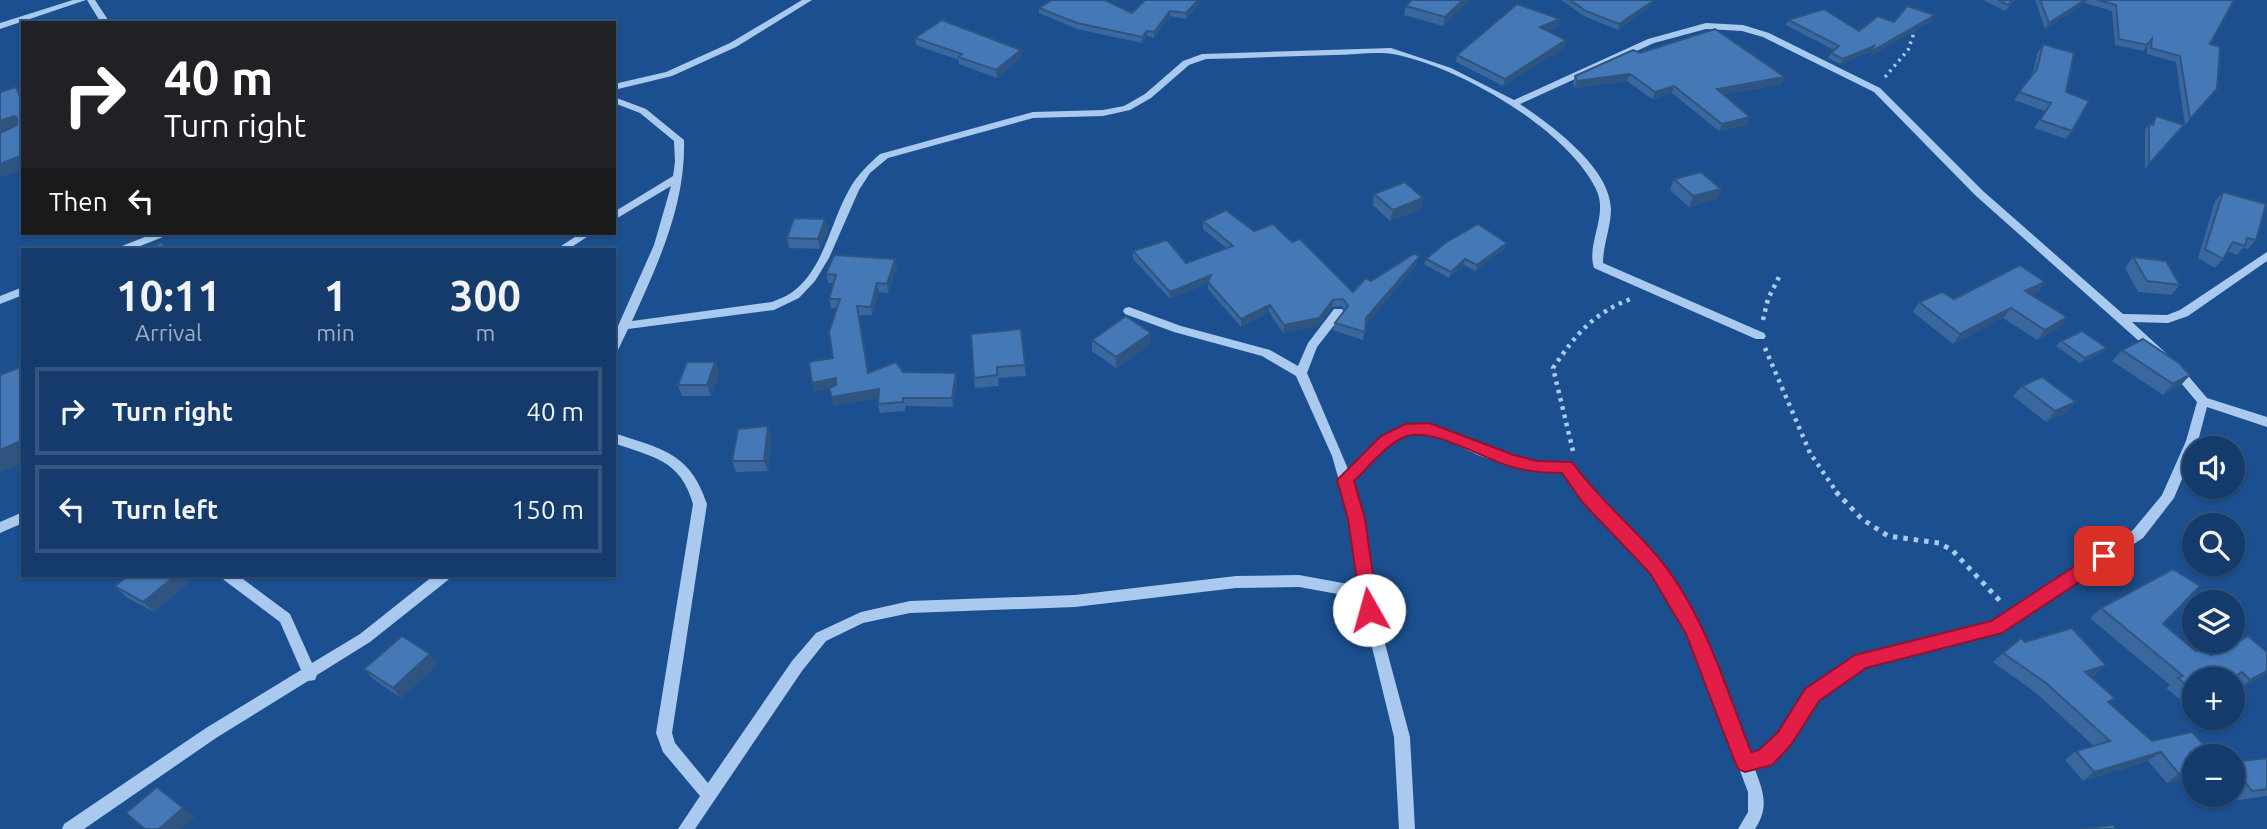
<!DOCTYPE html>
<html lang="en">
<head>
<meta charset="utf-8">
<style>
  :root { --surface:#143b6b; --page:#1d4271; --text:#f1f3f6; --muted:#9dadc1; --line:#33557e }
  body { margin:0; font-family:Ubuntu,sans-serif; background:var(--page); color:var(--text); height:100vh; display:flex; flex-direction:column; font-size:26px; white-space:nowrap }
  * { box-sizing:border-box; margin:0 }
  p { font-size:23px; color:var(--muted) }
  .icon { flex:none; width:38px; height:38px; fill:none; stroke:currentColor; stroke-width:2; stroke-linecap:round; stroke-linejoin:round }
  .map { position:relative; flex:1; overflow:hidden }
  .drawer { position:absolute; left:21px; top:248px; width:595px; height:329px; display:flex; flex-direction:column; background:var(--surface); border-radius:0px; box-shadow:0 2px 5px #0004,0 0 0 2px var(--line) }
  .drawer>* { flex:none }
  .banner { position:absolute; left:21px; top:21px; width:595px; height:214px; border-radius:0px; box-shadow:0 2px 5px #0004,0 0 0 2px var(--line); background:#202124; color:#fff; overflow:hidden }
  .buttons { position:absolute; left:2182px; top:436px; display:grid; gap:14px }
  .buttons a { display:grid; place-items:center; width:63px; height:63px; border-radius:50%; background:var(--surface); box-shadow:0 2px 5px #0004,0 0 0 2px var(--line); font-size:35px }
  .pin { position:absolute; display:grid; place-items:center; width:60px; height:60px; color:#fff; margin:-30px; border-radius:14px; box-shadow:0 4px 10px #0006 }
  .me { position:absolute; width:77px; margin:-38px; rotate:353deg; stroke-linejoin:round; filter:drop-shadow(0 0 5px #0008) }
  .turn { display:flex; align-items:center; gap:24px; height:147px; padding:0 28px; font-size:32px }
  .turn .icon { width:91px; height:91px; stroke-width:2.5 }
  .turn b { display:block; font-size:49px; line-height:60px }
  .then { display:flex; align-items:center; height:66px; padding:0 28px; background:#0003; gap:14px; font-size:26px }
  .eta { display:flex; justify-content:space-evenly; align-items:center; height:119px; text-align:center }
  .eta b { font-size:42px; font-weight:700; line-height:49px }
  ul { padding:0; list-style:none }
  li { display:flex; align-items:center; gap:21px; height:88px; margin:0 14px 10px; padding:0 14px; border:4px solid var(--line); border-radius:0px }
  li div { flex:1 }
  li b { display:block; font-size:26px }
  li em { font-style:normal }
  .map>svg:first-child { display:block }
</style>
</head>
<body>
<div class="map">
<svg width="2267" height="829" viewBox="0 0 2267 829">
  <rect width="100%" height="100%" fill="#1b4f8f"/>
  <g fill="none" stroke-linecap="round" stroke-linejoin="round">
    <!-- path-far2 -->
    <polyline stroke="#a9c9ee" stroke-width="3.5" stroke-dasharray="2.5 4.5" stroke-linecap="butt" points="1885,77 1908,50 1914,33"/>
    <!-- path-far1 -->
    <g stroke="#a9c9ee" stroke-width="4.5" stroke-dasharray="3.5 5" stroke-linecap="butt">
      <polyline points="1763,320 1768,299 1780,275"/>
      <polyline points="1765,348 1810,453 1838,494"/>
      <path d="M1573,451L1553,368C1577,333 1593,313 1633,298"/>
    </g>
    <!-- path -->
    <polyline stroke="#a9c9ee" stroke-width="5" stroke-dasharray="4.5 6" stroke-linecap="butt" points="1836,492 1862,519 1888,536 1939,543 1952,550 2002,603"/>
    <!-- minor -->
    <g fill="#a9c9ee" fill-rule="evenodd">
      <polygon points="73,0 86,0 0,29 0,23"/>
      <polygon points="87,0 95,0 110,23 101,23"/>
      <polygon points="802,0 812,0 736,47 672,76 614,90 614,84 666,72 730,43"/>
      <path d="M1706,23L1743,25L1769,33L1880,88L1983,191L2123,314L2167,315L2180,310L2267,252V261L2188,316L2168,323L2132,322L2168,355L2162,359L2158,358L1975,195L1874,92L1763,37L1742,31L1706,29L1654,43L1520,104C1551,125 1610,167 1611,209C1611,227 1603,245 1603,263L1764,333L1766,336L1764,339H1756L1594,268C1586,242 1609,216 1596,189C1567,129 1458,66 1393,54C1375,51 1353,55 1334,55C1291,56 1249,58 1206,59L1189,65L1151,98L1130,110L1103,116L1033,118L888,158L870,173L859,190L829,258L815,281L799,298L774,310L628,329L618,350L614,351V335L654,245L671,186L614,220V212L673,176L675,162L674,141L640,113L614,103V97L646,109L684,140C686,204 658,264 632,321L772,302C778,299 785,297 791,293C824,270 830,223 849,190C857,175 868,165 880,154L1033,112L1103,110L1124,106L1145,94L1183,61L1202,54L1391,48L1451,68L1514,100L1648,39Z"/>
      <polygon points="155,233 169,233 168,235 130,250 116,250 117,248"/>
      <polygon points="581,233 593,233 567,250 555,250"/>
      <polygon points="23,287 23,295 0,304 0,296"/>
      <path d="M1129,307L1181,326L1270,350L1298,366L1308,343L1334,309H1342L1344,312L1342,315L1317,347L1307,373L1348,469C1420,395 1426,431 1506,455C1518,458 1531,461 1544,462C1553,462 1562,460 1570,463L1594,495L1661,564L1701,631L1749,754L1761,752L1779,734L1807,690L1856,657L1991,622L2133,530L2162,495L2186,441L2197,402L2171,371L2169,368L2171,365H2179L2207,398L2267,417V427L2207,407L2198,441L2174,498L2143,538L2000,631L1865,666L1817,700L1789,744L1770,763L1754,767C1763,791 1770,806 1755,829H1738L1748,812V792L1688,633L1651,572L1584,503L1563,471C1535,473 1509,466 1483,457C1460,448 1431,426 1406,435C1384,443 1368,465 1352,481L1364,519L1376,610L1410,737L1415,829H1399L1394,737L1360,598L1299,587L1236,588L1075,607L910,613L863,623L826,641L802,671L695,829H678L700,796L663,752L656,733L693,504C680,459 654,458 614,443V433C661,449 690,452 707,504L672,733L675,743L708,783L792,661L816,633L861,612L910,601L1075,595L1236,576L1299,575L1359,586L1350,519L1332,456L1296,376L1262,356L1174,332L1125,314L1123,311L1125,308Z"/>
      <polygon points="23,512 23,523 0,533 0,522"/>
      <polygon points="222,576 239,576 290,614 312,663 360,634 433,576 450,576 448,580 370,642 317,675 315,680 308,681 216,738 84,829 62,829 64,824 206,728 301,670 280,622 224,580"/>
    </g>
  </g>
  <!-- wall -->
  <g fill="#3a679d">
    <polygon points="1202,0 1186,19 1170,16 1154,38 1147,36 1142,43 1077,29 1039,13 1039,8 1132,13"/>
    <polygon points="1561,0 1651,0 1653,1 1651,6 1618,30 1584,16"/>
    <polygon points="1983,0 2015,0 2005,11"/>
    <polygon points="2035,0 2234,0 2210,44 2212,95 2185,125 2176,62 2147,54 2147,45 2143,51 2115,45 2112,11 2085,3 2045,29"/>
    <polygon points="1469,1 1443,26 1404,15 1406,6"/>
    <polygon points="1935,15 1932,21 1870,56 1872,51 1840,64 1828,58 1831,53 1834,50 1786,25 1788,20 1859,31 1894,22"/>
    <polygon points="1560,19 1558,27 1547,31 1566,40 1564,48 1503,86 1456,62 1457,55"/>
    <polygon points="915,38 1022,57 997,78 959,64 959,60 916,45"/>
    <polygon points="2043,44 2066,92 2072,131 2066,139 2034,128 2045,111 2014,100 2032,75 2038,52"/>
    <polygon points="1640,53 1782,84 1724,94 1747,125 1719,131 1672,93 1652,99 1627,81 1574,88 1573,83 1575,76"/>
    <polygon points="2156,116 2180,130 2145,169 2145,130 2149,124 2151,125"/>
    <polygon points="1674,179 1721,189 1716,199 1689,207 1670,190"/>
    <polygon points="2223,192 2256,240 2248,249 2243,248 2237,255 2228,251 2223,259 2215,268 2198,258 2215,201"/>
    <polygon points="1374,194 1423,198 1421,209 1390,221 1373,205"/>
    <polygon points="825,219 828,230 820,249 789,248 787,238"/>
    <polygon points="1203,221 1254,231 1292,242 1353,292 1371,281 1419,257 1417,264 1365,325 1363,340 1333,330 1335,323 1344,310 1342,306 1332,307 1318,326 1283,333 1269,312 1241,327 1208,289 1208,283 1170,299 1133,259 1133,251 1186,263 1226,248 1203,229"/>
    <polygon points="1505,248 1476,271 1464,265 1449,278 1424,264 1426,259"/>
    <polygon points="2133,257 2180,285 2171,295 2138,292 2125,268"/>
    <polygon points="897,267 888,293 879,292 872,315 859,315 869,373 956,373 957,382 953,407 905,406 905,411 880,413 878,404 878,398 834,406 829,388 814,392 833,358 837,308 831,308 829,299 834,283 828,283 826,274"/>
    <polygon points="2045,282 2038,292 2031,295 2067,317 2060,328 2037,340 2003,318 1953,344 1913,312 1919,302 1954,299"/>
    <polygon points="1021,329 1026,376 998,378 999,386 975,388 974,378"/>
    <polygon points="1151,333 1151,344 1116,368 1092,351 1092,340"/>
    <polygon points="2061,341 2102,353 2080,363 2056,346"/>
    <polygon points="2122,350 2190,375 2180,386 2163,395 2112,361"/>
    <polygon points="715,362 719,373 711,396 682,396 678,385"/>
    <polygon points="2022,386 2076,402 2067,412 2046,422 2013,396"/>
    <polygon points="771,437 768,471 736,472 732,461"/>
    <polygon points="190,581 154,612 126,597 115,586"/>
    <polygon points="2101,608 2163,624 2196,651 2211,655 2267,673 2238,690 2233,686 2233,679 2194,679 2194,703 2188,706 2166,688 2170,685 2090,618"/>
    <polygon points="2025,642 2106,665 2095,675 2091,677 2109,703 2152,741 2194,756 2194,776 2167,783 2148,761 2083,781 2065,760 2076,751 2094,746 2036,693 1993,662 2003,653"/>
    <polygon points="438,664 401,698 373,679 364,669"/>
    <polygon points="2267,758 2267,796 2238,800 2233,793 2233,762"/>
  </g>
  <!-- shaded-wall -->
  <g fill="#305480">
    <polygon points="1198,0 1202,0 1186,19 1186,13"/>
    <polygon points="1463,0 1470,0 1443,26 1445,17"/>
    <polygon points="2085,0 2087,0 2085,3 2045,29 2049,23"/>
    <polygon points="1653,1 1651,6 1618,30 1619,24"/>
    <polygon points="1170,11 1170,16 1154,38 1154,32"/>
    <polygon points="1935,15 1932,21 1870,56 1872,51"/>
    <polygon points="1560,19 1558,27 1538,35 1540,27"/>
    <polygon points="1147,31 1147,36 1142,43 1142,37"/>
    <polygon points="1566,40 1564,48 1503,86 1505,79"/>
    <polygon points="1874,46 1872,51 1840,64 1843,59"/>
    <polygon points="1021,50 1022,57 997,78 996,70"/>
    <polygon points="1630,74 1627,81 1574,88 1577,81"/>
    <polygon points="1785,77 1782,84 1714,96 1717,89"/>
    <polygon points="1674,86 1672,93 1652,99 1655,92"/>
    <polygon points="16,87 23,96 23,104"/>
    <polygon points="14,116 22,127 3,134 0,130 0,121"/>
    <polygon points="1750,117 1747,125 1719,131 1722,124"/>
    <polygon points="23,155 23,169 0,178 0,164"/>
    <polygon points="1721,189 1716,199 1689,207 1693,196"/>
    <polygon points="1423,198 1421,209 1390,221 1393,210"/>
    <polygon points="825,219 828,230 820,249 818,239"/>
    <polygon points="1507,243 1505,248 1476,271 1477,265"/>
    <polygon points="1419,257 1417,264 1365,326 1366,318"/>
    <polygon points="895,259 897,267 888,293 887,284"/>
    <polygon points="1465,259 1464,265 1449,278 1451,272"/>
    <polygon points="1211,275 1211,282 1170,299 1170,292"/>
    <polygon points="2045,282 2038,292 2018,301 2025,291"/>
    <polygon points="877,283 879,292 872,315 871,307"/>
    <polygon points="1333,300 1332,307 1318,326 1283,333 1284,325"/>
    <polygon points="1270,305 1269,312 1241,327 1241,319"/>
    <polygon points="2011,308 2003,318 1953,344 1960,334"/>
    <polygon points="2067,317 2060,328 2037,340 2045,330"/>
    <polygon points="1151,333 1151,344 1116,368 1116,357"/>
    <polygon points="2107,348 2102,353 2080,363 2085,358"/>
    <polygon points="715,362 719,373 711,396 707,385"/>
    <polygon points="956,373 957,382 953,407 952,398"/>
    <polygon points="2190,375 2180,386 2163,395 2173,384"/>
    <polygon points="836,378 838,386 814,392 812,383"/>
    <polygon points="879,389 881,398 834,406 832,397"/>
    <polygon points="2076,402 2067,412 2046,422 2055,411"/>
    <polygon points="768,426 771,437 768,471 764,461"/>
    <polygon points="23,440 23,463 0,473 0,450"/>
    <polygon points="175,576 185,576 190,581 154,612 143,602"/>
    <polygon points="430,654 438,664 401,698 393,688"/>
    <polygon points="2106,665 2095,675 2074,681 2085,672"/>
    <polygon points="2267,671 2267,673 2238,690 2250,680"/>
    <polygon points="2161,752 2148,761 2083,781 2094,772"/>
    <polygon points="2194,770 2194,776 2167,783 2179,774"/>
    <polygon points="157,787 195,817 181,829 159,829"/>
  </g>
  <!-- building -->
  <g fill="#4478b7" stroke="#305480" stroke-width="2">
    <polygon points="1052,0 1105,0 1132,13 1145,0 1198,0 1186,13 1170,11 1154,32 1147,31 1142,37 1077,23 1039,8"/>
    <polygon points="1412,0 1463,0 1445,17 1406,6"/>
    <polygon points="1570,0 1651,0 1653,1 1619,24 1586,11"/>
    <polygon points="1998,0 2013,0 2008,5"/>
    <polygon points="2040,0 2085,0 2049,23"/>
    <polygon points="2098,0 2234,0 2210,44 2220,47 2217,89 2190,119 2180,56 2151,48 2152,39 2147,45 2119,39 2116,5"/>
    <polygon points="1517,4 1560,19 1540,27 1566,40 1505,79 1457,55"/>
    <polygon points="1907,6 1935,15 1872,51 1874,46 1843,59 1831,53 1839,46 1788,20 1824,9 1859,31 1878,16 1894,22"/>
    <polygon points="942,20 1021,50 996,70 958,57 962,54 915,38"/>
    <polygon points="1715,29 1785,77 1717,89 1750,117 1722,124 1674,86 1655,92 1630,74 1577,81 1575,76 1633,50 1640,53"/>
    <polygon points="2043,44 2074,53 2066,92 2089,101 2072,131 2040,120 2051,103 2019,92 2037,69"/>
    <polygon points="16,87 23,104 23,155 0,164 0,133 17,125 17,118 14,116 0,121 0,92"/>
    <polygon points="2156,116 2184,125 2149,164 2149,124 2153,125"/>
    <polygon points="1701,172 1721,189 1693,196 1674,179"/>
    <polygon points="1405,182 1423,198 1393,210 1374,194"/>
    <polygon points="2223,192 2266,204 2256,240 2247,238 2245,246 2233,242 2223,259 2205,249"/>
    <polygon points="1226,210 1254,231 1273,224 1292,242 1300,239 1353,292 1366,278 1371,281 1415,253 1419,257 1366,318 1365,332 1335,323 1348,306 1343,299 1333,300 1319,318 1284,325 1270,305 1241,319 1208,282 1211,275 1170,292 1133,251 1167,240 1186,263 1233,246 1203,221"/>
    <polygon points="794,218 825,219 818,239 787,238"/>
    <polygon points="1478,224 1507,243 1477,265 1465,259 1451,272 1426,259 1445,243"/>
    <polygon points="162,243 166,250 143,250"/>
    <polygon points="834,255 895,259 887,284 877,283 871,307 857,306 868,373 896,362 903,372 956,373 952,398 903,398 903,402 878,404 879,389 832,397 829,388 836,385 836,378 812,383 809,362 833,358 829,332 840,299 829,299 836,275 826,274"/>
    <polygon points="2133,257 2166,261 2180,285 2147,281"/>
    <polygon points="2020,265 2045,282 2025,291 2067,317 2045,330 2011,308 1960,334 1919,302 1942,292 1954,299"/>
    <polygon points="1126,316 1151,333 1116,357 1092,340"/>
    <polygon points="1021,329 1025,365 997,367 997,375 974,378 971,334"/>
    <polygon points="2082,331 2107,348 2085,358 2061,341"/>
    <polygon points="2143,339 2179,363 2190,375 2173,384 2122,350"/>
    <polygon points="687,362 715,362 707,385 678,385"/>
    <polygon points="23,366 23,440 0,450 0,375"/>
    <polygon points="2042,377 2076,402 2055,411 2022,386"/>
    <polygon points="768,426 764,461 732,461 738,429"/>
    <polygon points="2173,569 2200,586 2163,624 2196,651 2202,648 2211,655 2248,636 2267,652 2267,671 2250,680 2242,672 2231,679 2194,679 2194,692 2178,678 2183,676 2101,608"/>
    <polygon points="128,576 175,576 143,602 115,586"/>
    <polygon points="2072,628 2106,665 2085,672 2115,698 2108,702 2152,741 2192,732 2214,756 2194,756 2194,770 2179,774 2161,752 2094,772 2076,751 2110,741 2046,683 2003,653 2021,638 2025,642"/>
    <polygon points="402,636 430,654 393,688 364,669"/>
    <polygon points="2267,758 2267,789 2252,791 2233,766 2233,762"/>
    <polygon points="157,787 183,808 159,829 145,829 126,813"/>
    <polygon points="2113,825 2116,829 2079,829"/>
  </g>
  <!-- route -->
  <path fill="#e11d48" stroke="#92132f" stroke-width="2" d="M1429,423L1514,455L1537,461L1572,462C1600,501 1633,526 1662,562C1705,616 1726,688 1751,752L1759,750L1778,732L1805,689L1855,655L1991,621L2098,551L2104,549L2113,556L2111,561L2002,633L1866,668L1819,701L1791,745L1772,765L1745,772L1738,769L1735,762L1686,634L1650,573L1583,503L1562,473C1543,473 1527,472 1509,466C1482,458 1434,428 1407,436C1387,443 1369,467 1354,481L1365,519L1378,610L1375,616H1362L1348,519L1337,480L1381,436L1405,424Z"/>
</svg>
<div class="buttons">
<a><svg class="icon" aria-label="sound" viewBox="0 0 24 24"><path d="M4 9h4l5-4v14l-5-4H4zM17 9q2 3 0 6"/></svg></a>
<a><svg class="icon" aria-label="search" viewBox="0 0 24 24"><circle cx="10" cy="10" r="6"/><path d="M15 15l6 6"/></svg></a>
<a><svg class="icon" aria-label="layers" viewBox="0 0 24 24"><path d="M12 4l9 5-9 5-9-5zM3 14l9 5 9-5"/></svg></a>
<a>+</a>
<a>−</a>
</div>
<div class="pin" style="left:2104px;top:556px;background:#d93025"><svg class="icon" aria-label="arrive" viewBox="0 0 24 24"><path d="M6 21V4h12l-3 4 3 4H6"/></svg></div>
<svg class="me" style="left:1369px;top:610px" viewBox="-20 -20 40 40"><circle r="19" fill="#fff"/><path d="M0-13L10 11 0 6-10 11z" fill="#e11d48"/></svg>
<div class="banner">
<div class="turn"><svg class="icon" aria-label="right" viewBox="0 0 24 24"><path d="M7 20v-9h11M14 6l5 5-5 5"/></svg><div><b>40 m</b>Turn right</div></div>
<div class="then">Then<svg class="icon" aria-label="left" viewBox="0 0 24 24"><path d="M17 20v-9H6M10 6l-5 5 5 5"/></svg></div>
</div>
<section class="drawer">
<div class="eta">
<div><b>10:11</b><p>Arrival</p></div>
<div><b>1</b><p>min</p></div>
<div><b>300</b><p>m</p></div>
</div>
<ul>
<li><svg class="icon" aria-label="right" viewBox="0 0 24 24"><path d="M7 20v-9h11M14 6l5 5-5 5"/></svg><div><b>Turn right</b></div><em>40 m</em></li>
<li><svg class="icon" aria-label="left" viewBox="0 0 24 24"><path d="M17 20v-9H6M10 6l-5 5 5 5"/></svg><div><b>Turn left</b></div><em>150 m</em></li>
</ul>
</section>
</div>
</body>
</html>
